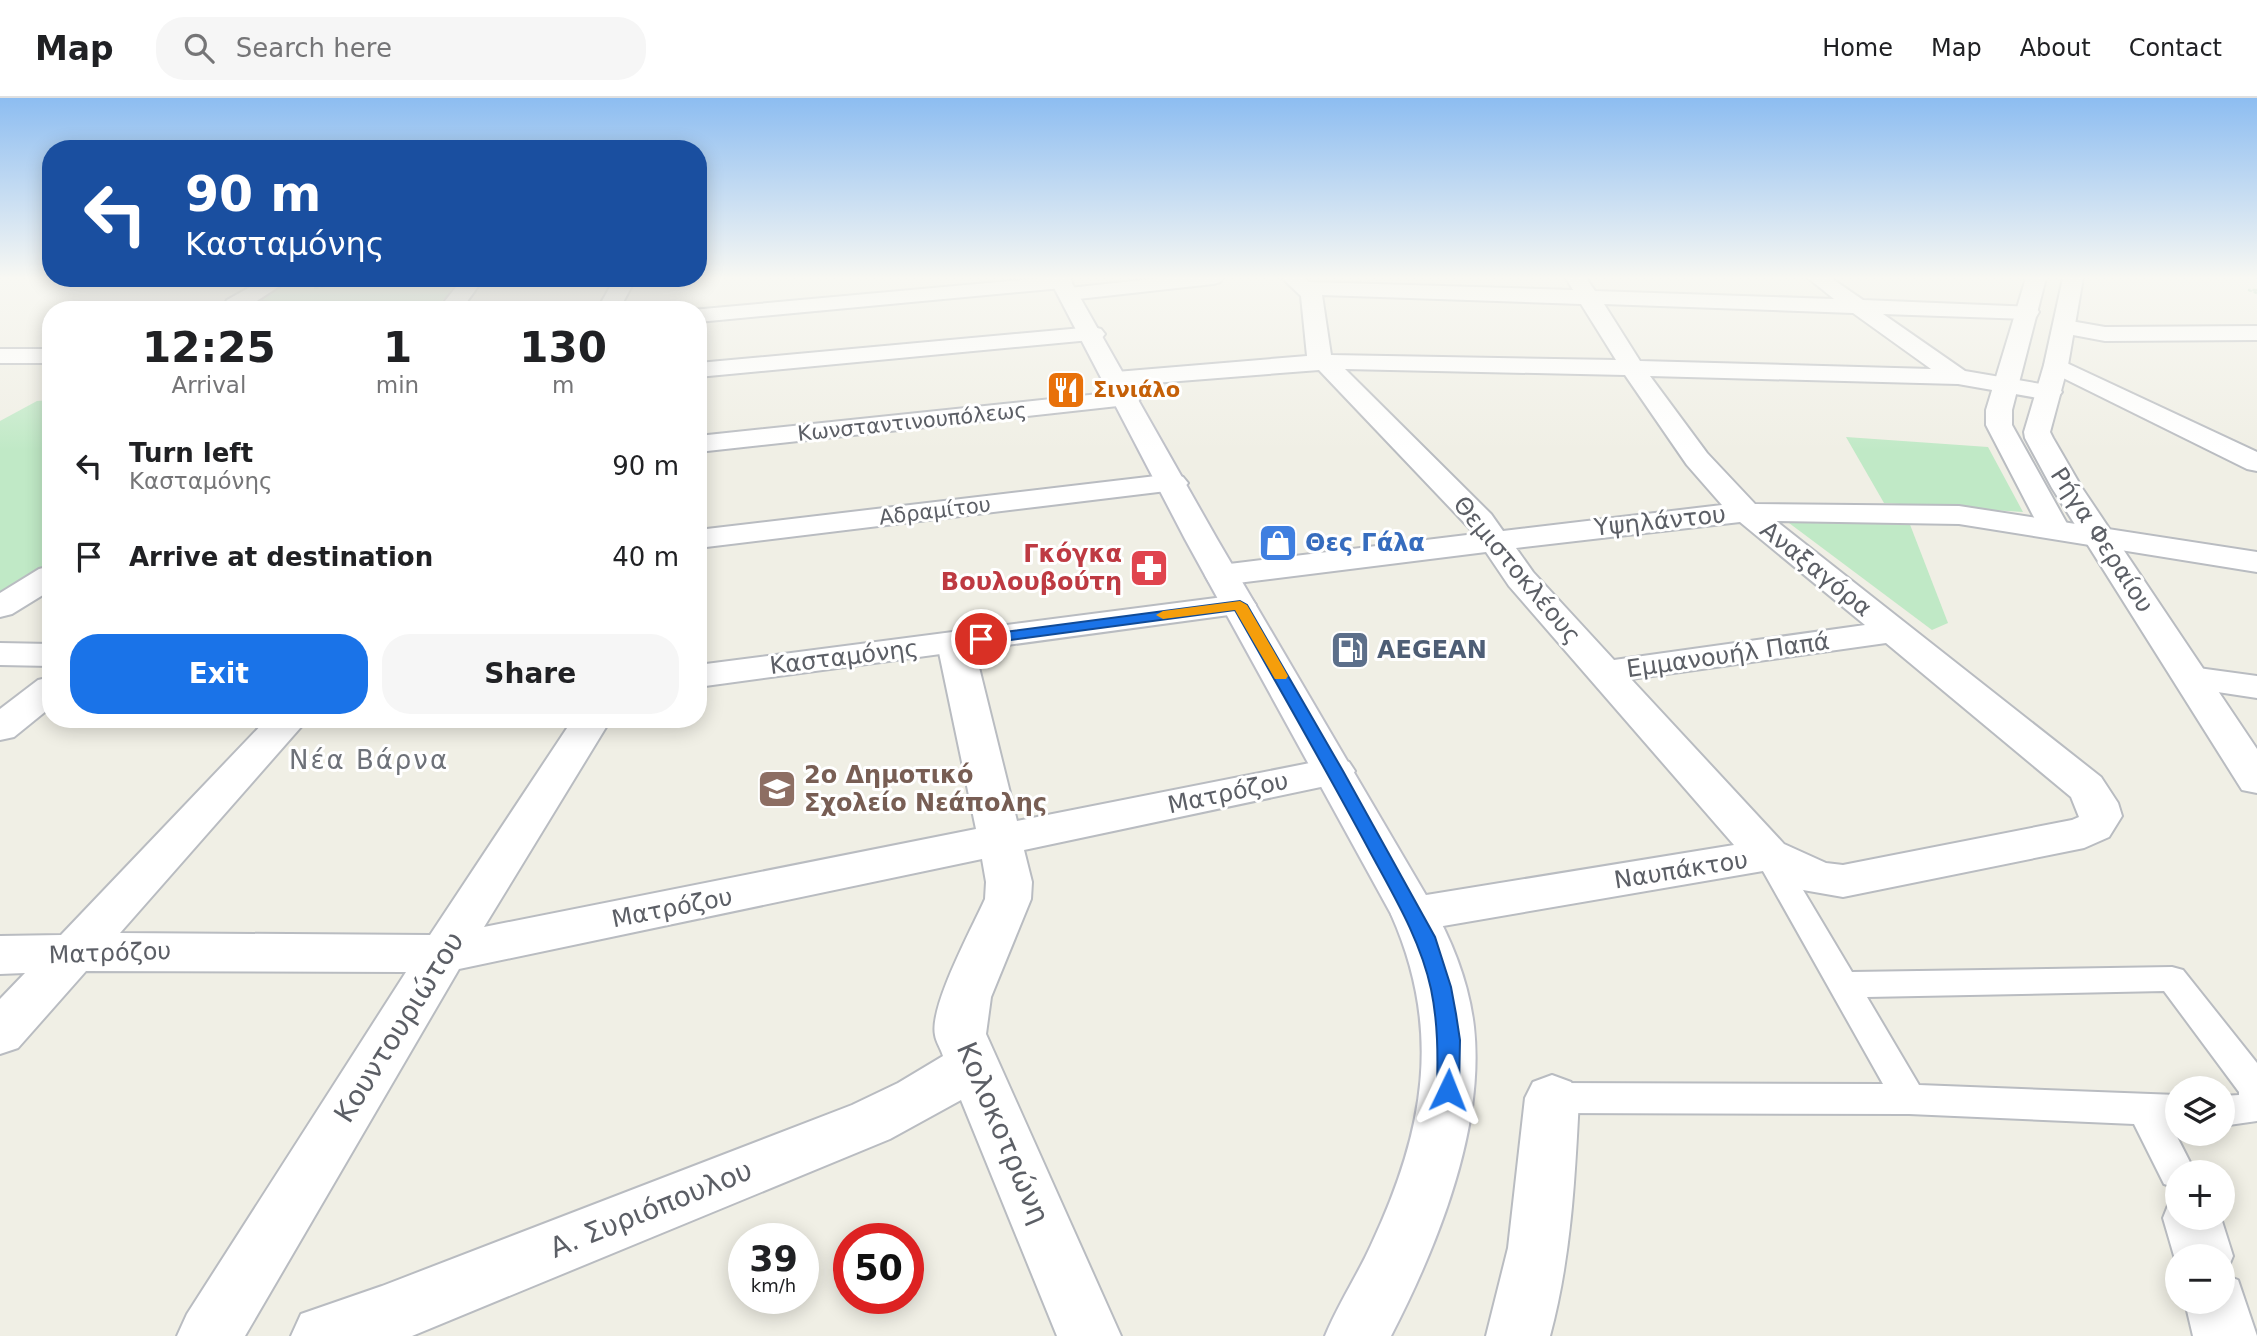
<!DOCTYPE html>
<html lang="en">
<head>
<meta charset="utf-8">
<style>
  :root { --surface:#fff; --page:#f6f6f6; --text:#202124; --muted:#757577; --line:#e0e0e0; --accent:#1a73e8 }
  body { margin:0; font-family:"DejaVu Sans",sans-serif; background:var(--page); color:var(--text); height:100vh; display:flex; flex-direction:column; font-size:26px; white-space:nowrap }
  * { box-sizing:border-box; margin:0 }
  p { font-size:23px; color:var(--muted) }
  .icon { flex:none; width:38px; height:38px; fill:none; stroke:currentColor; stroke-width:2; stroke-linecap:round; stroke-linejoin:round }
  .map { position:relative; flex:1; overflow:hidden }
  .sheet { position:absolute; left:42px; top:203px; width:665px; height:427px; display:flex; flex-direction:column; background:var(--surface); border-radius:28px; box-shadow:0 4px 18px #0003 }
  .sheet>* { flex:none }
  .guide { position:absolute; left:42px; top:42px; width:665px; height:147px; border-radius:28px; box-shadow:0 4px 18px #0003; background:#1a4fa0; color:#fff; overflow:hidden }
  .tools { position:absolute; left:2165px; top:978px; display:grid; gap:14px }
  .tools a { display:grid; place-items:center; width:70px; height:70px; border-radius:50%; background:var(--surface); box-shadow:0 4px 18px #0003; font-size:35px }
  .speed { position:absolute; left:728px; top:1125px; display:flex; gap:14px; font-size:35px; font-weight:700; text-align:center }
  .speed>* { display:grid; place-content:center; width:91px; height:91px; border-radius:50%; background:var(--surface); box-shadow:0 4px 18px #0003; line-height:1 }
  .speed small { font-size:18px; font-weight:400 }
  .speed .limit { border:10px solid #d22; background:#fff; color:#111 }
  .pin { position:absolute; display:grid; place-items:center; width:60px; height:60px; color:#fff; margin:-30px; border:4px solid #fff; border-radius:50%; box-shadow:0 2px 7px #0007 }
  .me { position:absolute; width:77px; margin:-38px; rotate:2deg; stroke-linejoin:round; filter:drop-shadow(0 0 5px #0008) }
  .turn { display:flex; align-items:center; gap:24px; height:147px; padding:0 28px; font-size:32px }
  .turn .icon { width:91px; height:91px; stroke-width:2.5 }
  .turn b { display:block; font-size:49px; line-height:60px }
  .eta { display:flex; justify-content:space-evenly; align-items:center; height:119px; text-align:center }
  .eta b { font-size:42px; font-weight:700; line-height:49px }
  .primary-button { display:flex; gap:14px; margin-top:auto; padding:14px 28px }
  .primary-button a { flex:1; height:80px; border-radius:28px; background:var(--accent); color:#fff; font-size:28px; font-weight:700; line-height:80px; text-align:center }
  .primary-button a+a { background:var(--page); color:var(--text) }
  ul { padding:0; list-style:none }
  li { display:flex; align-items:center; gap:21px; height:91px; padding:0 28px }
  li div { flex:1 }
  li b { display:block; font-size:26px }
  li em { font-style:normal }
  header { display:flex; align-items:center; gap:42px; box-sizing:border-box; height:98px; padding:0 35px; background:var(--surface); border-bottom:2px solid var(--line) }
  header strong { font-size:33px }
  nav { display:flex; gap:38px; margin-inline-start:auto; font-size:24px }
  .search { width:490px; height:63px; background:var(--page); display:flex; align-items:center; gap:18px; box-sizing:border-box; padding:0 24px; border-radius:28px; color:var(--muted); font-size:26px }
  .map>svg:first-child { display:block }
</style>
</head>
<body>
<header>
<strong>Map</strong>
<div class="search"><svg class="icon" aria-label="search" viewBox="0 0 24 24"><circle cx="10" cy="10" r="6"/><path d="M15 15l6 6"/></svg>Search here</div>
<nav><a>Home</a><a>Map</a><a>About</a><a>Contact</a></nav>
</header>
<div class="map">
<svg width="2257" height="1238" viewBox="0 0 2257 1238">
  <rect width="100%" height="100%" fill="#f0efe5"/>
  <!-- green -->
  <g fill="#c0e9c6">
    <path d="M293,180H459C453,188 447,200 439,206C415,222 285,207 252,204Z"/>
    <polygon points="51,302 51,464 0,496 0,323 37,303"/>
    <polygon points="1846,339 1988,349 2023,414 1884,405"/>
    <polygon points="1785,422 1909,424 1948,525 1932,532"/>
  </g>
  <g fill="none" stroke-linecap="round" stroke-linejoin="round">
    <!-- service casing -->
    <g stroke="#b9bcc1" stroke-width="4">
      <polygon id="service" points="1768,747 1778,750 1852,874 2172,869 2183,872 2257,965 2257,1023 2222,1028 2222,998 2239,997 2239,994 2164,893 1867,899 1919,987 2177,997 2177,1027 2171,1027 2195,1074 2177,1074 2177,1090 2164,1086 2134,1026 1909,1016 1552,1015 1540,1010 1535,1000 1540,990 1552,985 1883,986 1754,757 1758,750"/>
    </g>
    <!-- pedestrian casing -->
    <g stroke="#b9bcc1" stroke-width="3">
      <polygon id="pedestrian" points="235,201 291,206 301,212 228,211 225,207 228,203"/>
    </g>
    <!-- minor casing -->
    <g stroke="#b9bcc1" stroke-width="4">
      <g id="minor">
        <polygon points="266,180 292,180 243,212 227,212 224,207 227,202"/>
        <polygon points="615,180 636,180 619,212 597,212"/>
        <polygon points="1042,180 1069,180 1072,184 1069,188 1062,190 698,224 698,212 692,212"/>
        <path d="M1282,180H1304L1309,184L1573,192L1566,180H1586L1595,193L1834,201L1808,180H1831L1863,202L2036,209L2039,214L2036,219L2028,221L1883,216L1965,273L2058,289L2062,294L2058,299L2049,302L1958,286L1650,278L1707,355L1755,406L1959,408L2257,454V474L1959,426L1776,423L2101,679L2118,705L2122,718L2109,739L2084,750L1843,799L1803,792L1763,773L1414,833L1398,828L1391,816L1398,804L1414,799L1734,747L1509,488L1486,454L1221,487L1209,484L1205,477L1209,470L1221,467L1475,436L1319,272L1116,288L1107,286L1104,281L1107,276L1116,274L1307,258L1301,198ZM1322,197L1581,206L1616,262L1331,257ZM1604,206L1853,215L1931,271L1640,263ZM1345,271L1625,277L1687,367L1722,407L1503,433L1491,416ZM1740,424L1865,527L1614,562L1533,474L1516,450ZM1886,545L2071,699L2079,719L2072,722L1843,767L1826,765L1784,746L1631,581Z"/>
        <polygon points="2065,222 2105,229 2257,228 2257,242 2105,243 2057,234 2054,229 2057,224"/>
        <polygon points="1093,229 1101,231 1105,236 1101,241 698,279 698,265"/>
        <rect x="0" y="251" width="51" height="14"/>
        <polygon points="2056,260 2257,354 2257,373 2247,371 2047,272 2044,267 2047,262"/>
        <polygon points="1127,293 1136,296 1140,301 1136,306 698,354 698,338"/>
        <polygon points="1173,376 1183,379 1188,385 1183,391 698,450 698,432"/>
        <path d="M955,534L968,537L973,545L1017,723L1335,660L1349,664L1355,673L1349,682L1335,686L1024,752L1032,784L1031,801L991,899L986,936L1121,1238H1057L961,1002L890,1041L412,1238H291L301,1216L382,1188L852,1007L898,985L943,958C941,951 936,944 935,937C929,909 972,830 985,801L986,784L982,761L459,871L245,1238H177L187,1216L406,874L86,873L18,950L0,956V901L25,875L0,876V838L61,837L267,621H308L120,835L430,837L573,621H611L484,829L976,731L937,545L942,537Z"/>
        <polygon points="2191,569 2257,578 2257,600 2178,588 2173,580 2178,572"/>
        <polygon points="51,579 51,609 14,639 0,642 0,611 38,582"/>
        <path d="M1552,977L1571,984L1579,1000C1575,1081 1571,1160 1550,1238H1486L1508,1150L1525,1000L1533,984Z"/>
        <polygon points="2177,1098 2177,1120 2221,1120 2233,1158 2225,1177 2238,1182 2257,1238 2193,1238 2185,1204 2222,1204 2222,1158 2177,1158 2177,1168 2163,1120 2171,1100"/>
      </g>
    </g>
    <!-- tertiary casing -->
    <g stroke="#b9bcc1" stroke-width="4">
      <g id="tertiary">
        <polygon points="463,180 484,180 461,212 438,212"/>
        <polygon points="1161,180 1223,180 1220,184 1213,186 1069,202 1061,201 1058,196 1061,191 1069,190"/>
        <polygon points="2026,180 2046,180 2012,312 2012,327 2070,431 2066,438 2055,440 2044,438 2040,431 1986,327 1986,312"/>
        <polygon points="2063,180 2083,180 2068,267 2050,334 2053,340 2082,390 2257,651 2257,695 2242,692 2052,390 2025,340 2024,334 2044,267"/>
        <polygon points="51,468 51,492 12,516 0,519 0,495 39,471"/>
        <polygon points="1239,497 1251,500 1256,507 1251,514 698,589 698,567"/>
        <polygon points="0,545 51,546 51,568 0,567"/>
      </g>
    </g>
    <!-- secondary casing -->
    <g stroke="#bdbfc7" stroke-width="4">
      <path id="secondary" d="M1049,180H1069L1217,441L1430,804C1452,842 1469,885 1474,929C1485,1030 1437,1149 1391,1238H1325C1338,1206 1357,1178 1371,1147C1424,1034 1443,933 1391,816L1185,441Z"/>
    </g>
    <!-- path -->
    <g stroke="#98caad" stroke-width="2.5" stroke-dasharray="4.5 2" stroke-linecap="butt">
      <polyline points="314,190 368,180"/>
      <polyline points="2257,192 2249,192 2257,195"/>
    </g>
    <!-- service -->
    <use href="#service" fill="#fff" fill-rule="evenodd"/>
    <!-- pedestrian -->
    <use href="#pedestrian" fill="#fff" fill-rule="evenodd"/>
    <!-- minor -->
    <use href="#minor" fill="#fff" fill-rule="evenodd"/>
    <!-- tertiary -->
    <use href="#tertiary" fill="#fff" fill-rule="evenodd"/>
    <!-- secondary -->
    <use href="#secondary" fill="#fff" fill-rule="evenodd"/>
  </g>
  <!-- sky -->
  <linearGradient id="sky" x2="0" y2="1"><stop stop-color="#8dbdf1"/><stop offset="0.51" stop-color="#f8f8f3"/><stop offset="1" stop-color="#f8f8f3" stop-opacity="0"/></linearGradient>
  <rect width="2257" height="353" fill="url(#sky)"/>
  <!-- route -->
  <path fill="#1a73e8" stroke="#114b97" stroke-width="2" d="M1240,503L1247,507L1343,673L1435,839L1451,889L1456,916L1460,942L1459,992L1455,998L1448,1001L1440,998L1437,992C1438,957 1438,925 1431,891C1420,840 1392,795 1368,750C1325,670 1280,591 1235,512L981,546L973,541L981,537Z"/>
  <!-- slow -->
  <polygon fill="#f59e0b" points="1240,503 1247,507 1288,578 1286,581 1275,581 1235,512 1163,521 1156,517 1163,513"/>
  <!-- icons -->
  <defs>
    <g id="restaurant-square" transform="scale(2.0125)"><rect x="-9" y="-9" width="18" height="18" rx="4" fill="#e8710a" stroke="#fff"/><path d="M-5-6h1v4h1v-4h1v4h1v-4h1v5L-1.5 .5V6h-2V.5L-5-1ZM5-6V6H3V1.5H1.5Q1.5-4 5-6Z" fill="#fff"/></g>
    <g id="shop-square" transform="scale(2.0125)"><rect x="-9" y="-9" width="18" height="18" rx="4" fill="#3f7fe0" stroke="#fff"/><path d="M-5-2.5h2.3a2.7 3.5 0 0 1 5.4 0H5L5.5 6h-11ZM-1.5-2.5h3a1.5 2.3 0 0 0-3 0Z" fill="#fff"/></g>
    <g id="pharmacy-square" transform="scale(2.0125)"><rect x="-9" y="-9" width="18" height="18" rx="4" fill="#e0444e" stroke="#fff"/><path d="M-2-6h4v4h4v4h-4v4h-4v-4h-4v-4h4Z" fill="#fff"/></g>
    <g id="fuel-square" transform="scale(2.0125)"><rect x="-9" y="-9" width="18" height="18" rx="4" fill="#5c6f8a" stroke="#fff"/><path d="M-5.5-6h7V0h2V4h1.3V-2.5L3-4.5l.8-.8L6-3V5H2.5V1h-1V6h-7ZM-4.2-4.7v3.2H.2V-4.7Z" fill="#fff"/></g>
    <g id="school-square" transform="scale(2.0125)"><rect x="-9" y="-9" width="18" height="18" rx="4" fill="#8d6e63" stroke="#fff"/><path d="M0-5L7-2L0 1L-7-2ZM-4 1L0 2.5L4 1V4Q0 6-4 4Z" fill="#fff"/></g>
  </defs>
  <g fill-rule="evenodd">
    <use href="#restaurant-square" x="1066" y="292"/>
    <use href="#shop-square" x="1278" y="445"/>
    <use href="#pharmacy-square" x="1149" y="470"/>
    <use href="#fuel-square" x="1350" y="552"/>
    <use href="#school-square" x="777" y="691"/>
  </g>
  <g text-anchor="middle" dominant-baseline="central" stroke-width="6" stroke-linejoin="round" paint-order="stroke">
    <!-- far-food labels -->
    <g font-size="21" font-weight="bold" fill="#c56008" stroke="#fff" text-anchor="start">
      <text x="1093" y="292">Σινιάλο</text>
    </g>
    <!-- far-street labels -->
    <g font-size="21" fill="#5c5f66" stroke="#fff">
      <text transform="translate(912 324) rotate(-6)">Κωνσταντινουπόλεως</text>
      <text transform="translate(935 413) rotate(-7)">Αδραμίτου</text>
    </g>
    <!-- street labels -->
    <g font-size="24" fill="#5c5f66" stroke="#fff">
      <text transform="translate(1660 423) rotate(-6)">Υψηλάντου</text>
      <text transform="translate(2102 442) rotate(57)">Ρήγα Φεραίου</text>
      <text transform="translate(1816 471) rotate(39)">Αναξαγόρα</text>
      <text transform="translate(1517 472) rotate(50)">Θεμιστοκλέους</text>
      <text transform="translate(1728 557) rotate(-8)">Εμμανουήλ Παπά</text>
      <text transform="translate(844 559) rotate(-7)">Κασταμόνης</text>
      <text transform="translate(1228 695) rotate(-12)">Ματρόζου</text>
      <text transform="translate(1681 772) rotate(-9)">Ναυπάκτου</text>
      <text transform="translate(672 810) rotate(-11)">Ματρόζου</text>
      <text transform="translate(110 855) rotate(-2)">Ματρόζου</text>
    </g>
    <!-- shop labels -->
    <g font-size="24" font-weight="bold" fill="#366cbe" stroke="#fff" text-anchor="start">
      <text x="1305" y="445">Θες Γάλα</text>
    </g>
    <!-- health labels -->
    <g font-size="24" font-weight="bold" fill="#be3a42" stroke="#fff" text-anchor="end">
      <text x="1122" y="456">Γκόγκα<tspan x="1122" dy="28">Βουλουβούτη</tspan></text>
    </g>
    <!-- service labels -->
    <g font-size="24" font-weight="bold" fill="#4e5e75" stroke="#fff" text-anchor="start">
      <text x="1377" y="552">AEGEAN</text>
    </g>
    <!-- education labels -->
    <g font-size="24" font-weight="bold" fill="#785e54" stroke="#fff" text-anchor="start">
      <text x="804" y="677">2ο Δημοτικό<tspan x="804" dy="28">Σχολείο Νεάπολης</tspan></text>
    </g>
    <!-- neighbourhood labels -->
    <g font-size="26" letter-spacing="2" fill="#6d7178" stroke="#fff">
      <text x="369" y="662">Νέα Βάρνα</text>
    </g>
    <!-- near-street labels -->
    <g font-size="28" fill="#5c5f66" stroke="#fff">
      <text transform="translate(399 929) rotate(-58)">Κουντουριώτου</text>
      <text transform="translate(1003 1035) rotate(67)">Κολοκοτρώνη</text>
      <text transform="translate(651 1111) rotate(-22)">Α. Συριόπουλου</text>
    </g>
  </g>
</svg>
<div class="tools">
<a><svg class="icon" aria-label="layers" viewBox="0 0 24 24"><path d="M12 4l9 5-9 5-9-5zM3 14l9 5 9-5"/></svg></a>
<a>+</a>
<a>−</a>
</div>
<div class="speed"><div>39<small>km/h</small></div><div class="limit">50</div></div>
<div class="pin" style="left:981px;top:541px;background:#d93025"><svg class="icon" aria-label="arrive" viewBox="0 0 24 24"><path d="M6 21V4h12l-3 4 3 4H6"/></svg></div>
<svg class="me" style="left:1448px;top:992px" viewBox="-20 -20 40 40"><path d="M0-17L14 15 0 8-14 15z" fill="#1a73e8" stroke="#fff" stroke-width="4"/></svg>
<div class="guide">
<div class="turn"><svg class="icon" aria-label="left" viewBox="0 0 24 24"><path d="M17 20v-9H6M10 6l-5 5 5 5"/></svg><div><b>90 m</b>Κασταμόνης</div></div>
</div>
<section class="sheet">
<div class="eta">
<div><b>12:25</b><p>Arrival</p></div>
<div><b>1</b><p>min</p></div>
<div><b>130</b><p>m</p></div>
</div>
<ul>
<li><svg class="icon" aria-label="left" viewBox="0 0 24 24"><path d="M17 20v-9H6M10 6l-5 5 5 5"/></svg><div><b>Turn left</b><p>Κασταμόνης</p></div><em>90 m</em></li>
<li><svg class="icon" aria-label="arrive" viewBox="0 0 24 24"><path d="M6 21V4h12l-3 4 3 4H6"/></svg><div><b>Arrive at destination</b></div><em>40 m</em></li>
</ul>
<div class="primary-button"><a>Exit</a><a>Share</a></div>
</section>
</div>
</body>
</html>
